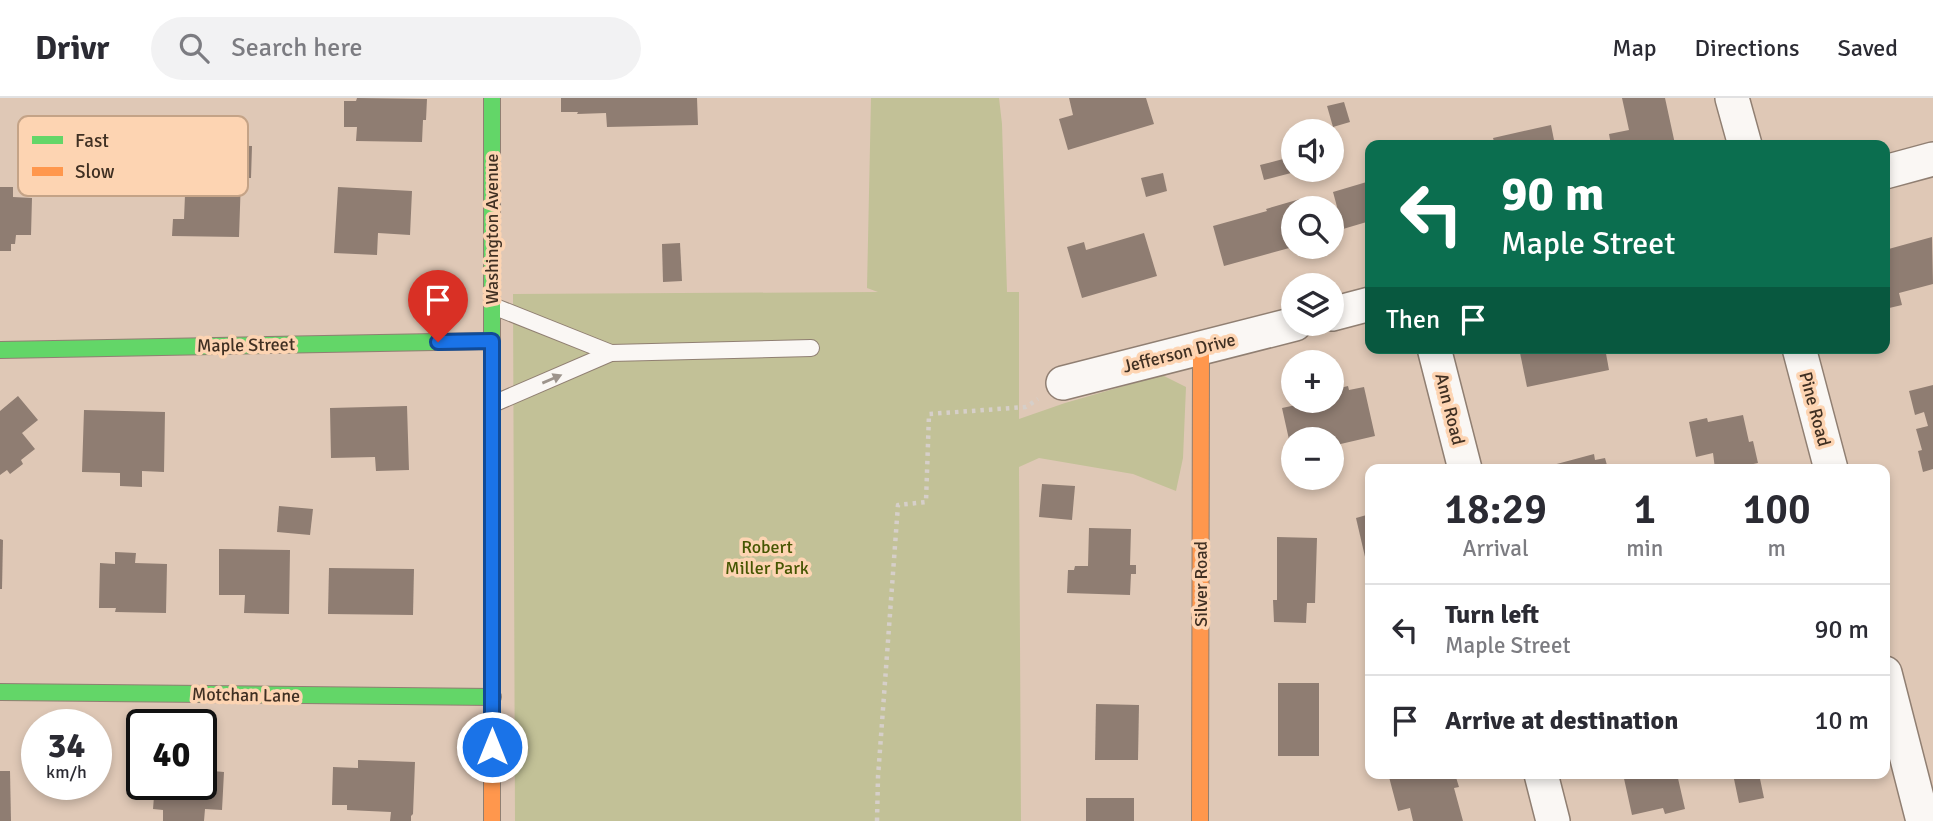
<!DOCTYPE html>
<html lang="en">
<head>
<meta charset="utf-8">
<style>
  :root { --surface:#fff; --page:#f2f2f3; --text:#2b2b33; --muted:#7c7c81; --line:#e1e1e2 }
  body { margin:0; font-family:Signika,sans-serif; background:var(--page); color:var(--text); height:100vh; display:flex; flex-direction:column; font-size:26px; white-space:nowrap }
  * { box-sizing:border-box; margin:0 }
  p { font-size:23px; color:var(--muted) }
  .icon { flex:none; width:38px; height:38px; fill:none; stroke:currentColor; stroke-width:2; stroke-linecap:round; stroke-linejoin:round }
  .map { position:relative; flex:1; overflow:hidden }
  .panel { position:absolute; left:1365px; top:366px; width:525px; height:315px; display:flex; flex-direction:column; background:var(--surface); border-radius:14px; box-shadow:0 4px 10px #0003 }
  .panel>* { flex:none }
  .guide { position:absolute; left:1365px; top:42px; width:525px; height:214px; border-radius:14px; box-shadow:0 4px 10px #0003; background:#0b6e4f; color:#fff; overflow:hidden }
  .buttons { position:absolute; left:1281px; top:21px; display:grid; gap:14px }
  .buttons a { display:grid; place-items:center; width:63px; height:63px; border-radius:50%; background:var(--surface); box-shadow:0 4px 10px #0003; font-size:35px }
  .speed { position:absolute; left:21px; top:611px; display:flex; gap:14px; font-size:35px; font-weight:700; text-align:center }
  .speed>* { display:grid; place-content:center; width:91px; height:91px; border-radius:50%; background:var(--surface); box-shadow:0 4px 10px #0003; line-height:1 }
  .speed small { font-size:18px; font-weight:400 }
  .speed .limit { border:4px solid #111; border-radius:10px; background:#fff; color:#111 }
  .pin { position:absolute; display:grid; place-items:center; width:60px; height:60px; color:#fff; margin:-72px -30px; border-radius:50% 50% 50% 0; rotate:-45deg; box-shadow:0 0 7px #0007 }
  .pin .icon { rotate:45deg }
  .me { position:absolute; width:77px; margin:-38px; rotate:0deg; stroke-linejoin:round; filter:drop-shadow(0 0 5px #0008) }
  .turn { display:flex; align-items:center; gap:24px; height:147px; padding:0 21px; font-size:32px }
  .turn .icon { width:91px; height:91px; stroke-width:2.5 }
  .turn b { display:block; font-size:49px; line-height:60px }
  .then { display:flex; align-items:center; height:66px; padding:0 21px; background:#0003; gap:14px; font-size:26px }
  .eta { display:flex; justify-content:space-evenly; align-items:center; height:119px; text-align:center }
  .eta b { font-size:42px; font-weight:600; line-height:49px }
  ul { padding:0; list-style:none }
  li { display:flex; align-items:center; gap:21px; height:91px; padding:0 21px; border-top:2px solid var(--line) }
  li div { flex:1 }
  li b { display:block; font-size:26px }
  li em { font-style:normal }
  header { display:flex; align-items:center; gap:42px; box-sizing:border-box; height:98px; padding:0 35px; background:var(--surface); border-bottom:2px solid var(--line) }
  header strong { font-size:33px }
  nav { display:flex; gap:38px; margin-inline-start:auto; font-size:24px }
  .search { width:490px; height:63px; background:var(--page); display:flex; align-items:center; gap:18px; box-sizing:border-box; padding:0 24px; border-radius:38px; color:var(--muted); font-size:26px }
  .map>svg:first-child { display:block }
</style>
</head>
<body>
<header>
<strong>Drivr</strong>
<div class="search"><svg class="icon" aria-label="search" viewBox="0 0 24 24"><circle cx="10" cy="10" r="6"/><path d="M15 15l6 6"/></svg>Search here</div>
<nav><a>Map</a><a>Directions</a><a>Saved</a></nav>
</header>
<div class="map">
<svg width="1933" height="723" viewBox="0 0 1933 723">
  <rect width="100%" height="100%" fill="#dfc8b6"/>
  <!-- green -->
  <polygon fill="#c2c197" points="871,0 999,0 1002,26 1007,194 1019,194 1019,321 1065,305 1162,277 1186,289 1183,360 1176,393 1133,376 1039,360 1019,369 1021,723 515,723 513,196 878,194 867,190"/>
  <!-- building -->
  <g fill="#8f7d72">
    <polygon points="357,0 427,1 426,22 423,22 422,44 356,43 357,29 344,29 344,3 356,3"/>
    <polygon points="561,0 697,0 698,27 607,29 606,15 577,16 578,14 561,14"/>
    <polygon points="1069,0 1146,0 1154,26 1068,52 1059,21 1073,17"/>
    <polygon points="1622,0 1665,0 1675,46 1611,47 1609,36 1629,32"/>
    <polygon points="1344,4 1350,24 1333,29 1327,8"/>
    <polygon points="1551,27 1555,47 1495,47 1493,40"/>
    <polygon points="165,46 252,48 251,80 241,80 239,139 172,138 173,121 184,121 185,97 164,97"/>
    <polygon points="1287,60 1291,75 1264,82 1260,67"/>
    <polygon points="1163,75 1167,93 1146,99 1141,80"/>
    <polygon points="1370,83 1370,123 1343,131 1333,94"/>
    <polygon points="0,89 13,89 13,99 32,100 31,137 16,137 15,146 11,146 11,153 0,153"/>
    <polygon points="338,89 412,93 410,137 378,135 377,157 334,155"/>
    <polygon points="1300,101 1303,110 1293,110 1293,149 1224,168 1213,128 1267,113 1266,111"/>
    <polygon points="1144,135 1157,178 1082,200 1067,149 1084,144 1086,152"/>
    <polygon points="1932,139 1933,186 1899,195 1902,207 1885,211 1885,152"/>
    <polygon points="680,145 682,183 663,184 662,146"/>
    <polygon points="1519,250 1605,250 1609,272 1527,289"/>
    <polygon points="1933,287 1933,371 1923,374 1918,353 1922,352 1916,331 1928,328 1924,314 1915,317 1909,293"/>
    <polygon points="1348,288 1349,292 1364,289 1375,338 1332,348 1332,341 1293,341 1292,355 1282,310 1315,303 1332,303 1332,292"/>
    <polygon points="18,298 38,322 22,335 35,351 21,362 23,366 10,376 7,372 0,377 0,313"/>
    <polygon points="407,308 409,372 376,373 375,359 331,360 330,310"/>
    <polygon points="84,312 165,314 164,374 142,373 142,389 120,388 120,375 82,374"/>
    <polygon points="1743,317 1749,344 1753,343 1758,365 1730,371 1715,371 1713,355 1696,359 1689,324 1707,320 1708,324"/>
    <polygon points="1594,356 1595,362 1605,360 1608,371 1538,371"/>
    <polygon points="1042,386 1075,388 1072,422 1039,419"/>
    <polygon points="279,408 313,411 310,437 277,434"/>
    <polygon points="1370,416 1370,475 1369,476 1356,420"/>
    <polygon points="1089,430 1131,431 1130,467 1136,467 1136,476 1131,476 1130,497 1067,495 1068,472 1074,472 1075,468 1088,468"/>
    <polygon points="1277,439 1317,440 1315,505 1307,505 1306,525 1274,524 1273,502 1277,502"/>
    <polygon points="0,441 3,442 2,491 0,491"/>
    <polygon points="219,451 290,452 289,516 244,515 245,497 219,497"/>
    <polygon points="115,454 136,455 135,465 167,466 166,515 115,514 116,510 99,510 100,465 115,466"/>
    <polygon points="329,470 414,471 413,517 328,516"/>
    <rect x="1278" y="585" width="41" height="73"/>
    <polygon points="1096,606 1139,607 1138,662 1095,662"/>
    <polygon points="358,662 415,664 413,716 411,718 411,723 390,723 391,714 347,712 347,707 332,707 333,669 358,670"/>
    <polygon points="201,672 224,674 222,712 205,711 204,723 163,723 163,712 153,711 155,686 201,686"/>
    <polygon points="0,673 10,673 11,723 0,723"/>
    <polygon points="1405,676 1455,676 1459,689 1454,690 1463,723 1413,723 1410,710 1398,713 1389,679"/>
    <polygon points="1623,676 1677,676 1685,711 1665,716 1663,710 1632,717"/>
    <polygon points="1759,676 1764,700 1739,705 1734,681"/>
    <rect x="1086" y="700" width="48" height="23"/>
  </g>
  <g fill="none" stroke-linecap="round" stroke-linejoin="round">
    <!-- lane casing -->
    <g stroke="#907f72" stroke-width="18">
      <g id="lane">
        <polyline points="493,208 611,255"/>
        <polyline points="493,306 611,255 811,250"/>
      </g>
    </g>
    <!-- street casing -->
    <g stroke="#907f72" stroke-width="36">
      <g id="street">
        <polyline points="1732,0 1745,47"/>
        <polyline points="1885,74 1933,61"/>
        <polyline points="1332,216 1370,206"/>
        <polyline points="1434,250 1465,371"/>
        <polyline points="1799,250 1831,371"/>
        <polyline points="1063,285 1295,226"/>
        <polyline points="1885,575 1923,723"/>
        <polyline points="1541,676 1553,723"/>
      </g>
    </g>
    <!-- fast casing -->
    <g stroke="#907f72" stroke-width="18">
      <g id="fast">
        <polyline points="492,0 492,317"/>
        <polyline points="0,252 492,243"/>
        <polyline points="0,594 493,599"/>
      </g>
    </g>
    <!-- slow casing -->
    <g stroke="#907f72" stroke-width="18">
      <g id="slow">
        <polyline points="492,317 492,723"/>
        <polyline points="1200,723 1201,250"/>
      </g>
    </g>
    <!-- path -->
    <polyline stroke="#d6cfc9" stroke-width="4.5" stroke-dasharray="3.5 5" stroke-linecap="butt" points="877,723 878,679 898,407 926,404 929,316 1026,309 1038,301"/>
    <!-- lane -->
    <use href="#lane" stroke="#faf7f4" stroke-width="16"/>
    <!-- street -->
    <use href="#street" stroke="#faf7f4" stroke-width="33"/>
    <!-- fast -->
    <use href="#fast" stroke="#63d668" stroke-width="16"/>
    <!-- slow -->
    <use href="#slow" stroke="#ff974d" stroke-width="16"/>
  </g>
  <!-- one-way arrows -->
  <defs><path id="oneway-solid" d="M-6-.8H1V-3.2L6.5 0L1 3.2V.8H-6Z" transform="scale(1.75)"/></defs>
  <use fill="#9d948c" href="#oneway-solid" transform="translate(552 281) rotate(-23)"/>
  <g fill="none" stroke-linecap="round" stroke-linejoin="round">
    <!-- route casing -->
    <g stroke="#114b97" stroke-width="18">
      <polyline id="route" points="438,244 492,243 492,649"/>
    </g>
    <!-- route -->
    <use href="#route" stroke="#1a73e8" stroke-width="12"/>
  </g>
  <g text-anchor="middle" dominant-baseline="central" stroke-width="7" stroke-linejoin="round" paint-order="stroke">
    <!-- street labels -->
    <g font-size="18" fill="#403023" stroke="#fdd4b2">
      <text transform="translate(492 131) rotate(-90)">Washington Avenue</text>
      <text transform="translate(246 247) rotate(-1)">Maple Street</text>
      <text transform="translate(1179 255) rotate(-14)">Jefferson Drive</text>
      <text transform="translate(1450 311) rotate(76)">Ann Road</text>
      <text transform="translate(1815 311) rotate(75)">Pine Road</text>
      <text transform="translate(1201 486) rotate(-90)">Silver Road</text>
      <text transform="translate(246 597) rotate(1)">Motchan Lane</text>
    </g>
    <!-- park labels -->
    <g font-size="18" fill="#465602" stroke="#fdd4b2">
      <text x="767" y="449">Robert<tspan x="767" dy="21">Miller Park</tspan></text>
    </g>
  </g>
  <!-- legend -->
  <rect x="18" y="18" width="230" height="80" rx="10" fill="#fdd4b2" stroke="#c4a387" stroke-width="2"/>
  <rect x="32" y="38" width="31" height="8" fill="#63d668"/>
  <rect x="32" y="69" width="31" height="9" fill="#ff974d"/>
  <g font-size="19" fill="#403023">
    <text x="75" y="49">Fast</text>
    <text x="75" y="80">Slow</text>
  </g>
</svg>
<div class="buttons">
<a><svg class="icon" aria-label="sound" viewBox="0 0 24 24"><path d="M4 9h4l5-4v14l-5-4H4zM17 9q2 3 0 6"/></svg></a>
<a><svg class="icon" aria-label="search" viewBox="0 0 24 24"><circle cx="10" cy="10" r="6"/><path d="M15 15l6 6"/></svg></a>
<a><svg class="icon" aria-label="layers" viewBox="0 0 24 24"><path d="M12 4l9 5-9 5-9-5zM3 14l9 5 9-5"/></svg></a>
<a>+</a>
<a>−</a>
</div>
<div class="speed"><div>34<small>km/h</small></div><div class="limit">40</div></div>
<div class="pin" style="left:438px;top:244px;background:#d93025"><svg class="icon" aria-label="arrive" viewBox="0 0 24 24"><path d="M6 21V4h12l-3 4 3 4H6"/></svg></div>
<svg class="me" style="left:492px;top:649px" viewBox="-20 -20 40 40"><circle r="17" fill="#1a73e8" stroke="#fff" stroke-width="3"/><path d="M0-11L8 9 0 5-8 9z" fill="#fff"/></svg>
<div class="guide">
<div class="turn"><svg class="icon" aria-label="left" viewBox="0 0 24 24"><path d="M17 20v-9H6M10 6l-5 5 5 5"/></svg><div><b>90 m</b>Maple Street</div></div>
<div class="then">Then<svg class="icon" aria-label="arrive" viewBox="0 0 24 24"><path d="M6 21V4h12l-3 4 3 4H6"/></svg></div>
</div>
<section class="panel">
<div class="eta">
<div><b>18:29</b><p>Arrival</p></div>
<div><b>1</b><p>min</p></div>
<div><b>100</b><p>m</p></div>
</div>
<ul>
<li><svg class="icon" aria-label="left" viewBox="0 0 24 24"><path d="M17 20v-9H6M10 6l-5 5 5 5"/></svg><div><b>Turn left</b><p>Maple Street</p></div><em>90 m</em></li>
<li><svg class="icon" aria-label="arrive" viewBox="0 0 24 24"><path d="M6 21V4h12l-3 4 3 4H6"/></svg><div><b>Arrive at destination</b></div><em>10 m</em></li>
</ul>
</section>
</div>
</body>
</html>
